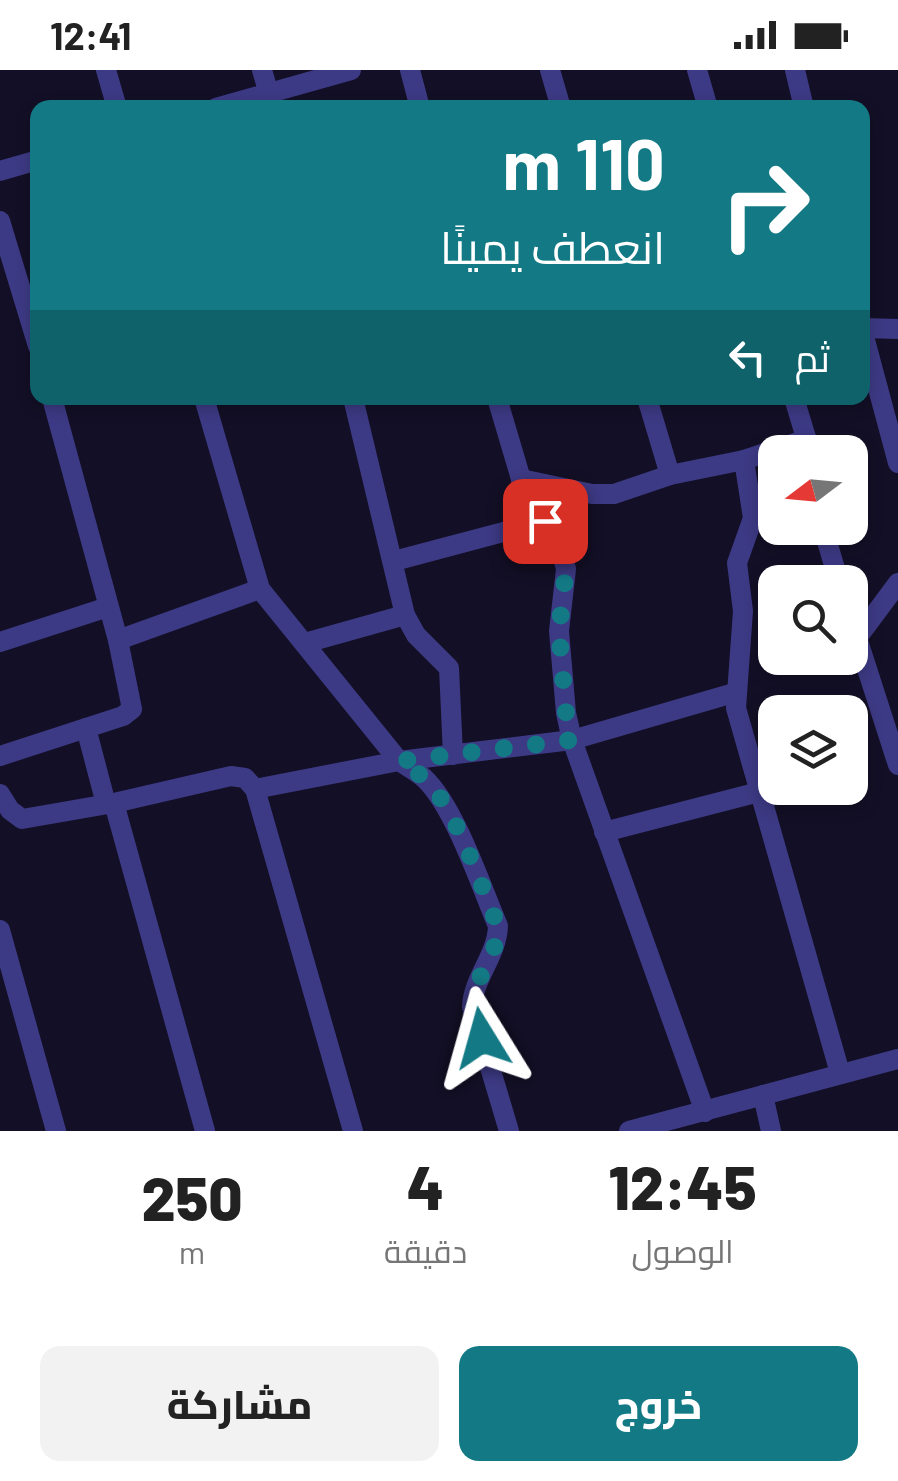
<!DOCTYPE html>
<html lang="ar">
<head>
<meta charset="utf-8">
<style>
  :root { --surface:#fff; --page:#f2f2f2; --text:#222; --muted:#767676; --accent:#137a85 }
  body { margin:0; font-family:Barlow,Cairo,sans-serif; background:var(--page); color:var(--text); direction:rtl; height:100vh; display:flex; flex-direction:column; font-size:38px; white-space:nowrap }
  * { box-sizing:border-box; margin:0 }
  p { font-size:32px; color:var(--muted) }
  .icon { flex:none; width:55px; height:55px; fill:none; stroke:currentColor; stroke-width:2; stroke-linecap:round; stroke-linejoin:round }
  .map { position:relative; height:1061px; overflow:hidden; direction:ltr }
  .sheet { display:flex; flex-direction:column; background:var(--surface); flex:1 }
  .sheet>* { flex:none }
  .guide { position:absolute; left:30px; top:30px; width:840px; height:305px; border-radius:20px; box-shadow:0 5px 15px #0003; direction:rtl; background:#137a85; color:#fff; overflow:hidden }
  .needle { width:65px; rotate:254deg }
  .fabs { position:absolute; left:758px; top:365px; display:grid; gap:20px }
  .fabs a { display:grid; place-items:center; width:110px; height:110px; border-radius:20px; background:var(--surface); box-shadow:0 5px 15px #0003; font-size:50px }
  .pin { position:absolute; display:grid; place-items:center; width:85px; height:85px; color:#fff; margin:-42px; border-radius:20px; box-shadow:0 5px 15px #0006 }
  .me { position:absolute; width:110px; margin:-55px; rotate:352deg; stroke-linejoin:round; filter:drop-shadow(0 0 8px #0008) }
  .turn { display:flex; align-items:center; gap:35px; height:210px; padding:0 40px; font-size:45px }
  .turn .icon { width:130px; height:130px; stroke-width:2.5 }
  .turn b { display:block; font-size:70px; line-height:85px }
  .then { display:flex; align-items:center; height:95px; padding:0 40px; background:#0003; gap:20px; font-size:38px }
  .eta { display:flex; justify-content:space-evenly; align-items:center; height:170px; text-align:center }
  .eta b { font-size:60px; font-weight:800; line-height:70px }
  .cta { display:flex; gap:20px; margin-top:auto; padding:20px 40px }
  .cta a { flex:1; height:115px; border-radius:20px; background:var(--accent); color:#fff; font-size:40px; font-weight:800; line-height:115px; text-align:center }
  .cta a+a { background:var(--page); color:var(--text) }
  .status { display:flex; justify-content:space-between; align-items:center; height:70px; padding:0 50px; background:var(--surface); direction:ltr }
  .status svg { height:28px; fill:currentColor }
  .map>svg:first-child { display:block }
</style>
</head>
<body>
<div class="status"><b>12:41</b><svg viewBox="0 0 49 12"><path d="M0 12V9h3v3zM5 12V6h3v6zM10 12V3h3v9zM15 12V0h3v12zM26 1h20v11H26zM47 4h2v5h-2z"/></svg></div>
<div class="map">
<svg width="898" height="1061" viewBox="0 0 898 1061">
  <rect width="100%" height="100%" fill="#130f26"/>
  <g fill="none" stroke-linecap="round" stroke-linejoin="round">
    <!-- minor -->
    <g stroke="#3d3a85" stroke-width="20">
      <polyline points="106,0 117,38"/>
      <polyline points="262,0 273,38"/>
      <polyline points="410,0 420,38"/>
      <polyline points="550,0 561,38"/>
      <polyline points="697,0 708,38"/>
      <polyline points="795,0 804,38"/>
      <polyline points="216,38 351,0"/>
      <polyline points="0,101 38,90"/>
      <polyline points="0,151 38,276"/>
      <polyline points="862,258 898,259"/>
      <polyline points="862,259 898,393"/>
      <path d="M204,328L260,519L399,691C408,697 418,702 425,709C455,738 481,816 498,856C497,886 473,908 472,937L509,1061"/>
      <polyline points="353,328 405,545 416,565 449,598 453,685"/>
      <polyline points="497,328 521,409 562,484 566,499 559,561 566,643 572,670 705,1042"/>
      <polyline points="647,328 670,405"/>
      <polyline points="794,328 810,381"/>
      <polyline points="744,390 753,448 737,493 743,541 736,638 840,1003"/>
      <polyline points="521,409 592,424 614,424 670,405 744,390 807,369"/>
      <polyline points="823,458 839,512"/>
      <polyline points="394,491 545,451"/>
      <polyline points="850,546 898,695"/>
      <polyline points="857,568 898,513"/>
      <polyline points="118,570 260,519"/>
      <polyline points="0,572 108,537"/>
      <polyline points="305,573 405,545"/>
      <polyline points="86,658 106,734"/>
      <polyline points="0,686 123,646 132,639 118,570 52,328"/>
      <polyline points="255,719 353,1061"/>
      <polyline points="0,724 10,740 22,749 114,733 231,706 245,708 255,719 399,691 572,670 737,622"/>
      <polyline points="114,733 205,1061"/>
      <polyline points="604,762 759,722"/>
      <polyline points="0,860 56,1061"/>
      <polyline points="763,1025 771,1061"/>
      <polyline points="629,1061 898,989"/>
    </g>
  </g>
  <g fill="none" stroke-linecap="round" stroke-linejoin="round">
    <!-- route -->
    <path stroke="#137a85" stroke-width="18" stroke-dasharray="0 32.4" d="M482,968L472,925L498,869V856C481,816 456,738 425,709C417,702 408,697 399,691L572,670L566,643L559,561L566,499L562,484L545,451"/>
  </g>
</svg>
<div class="fabs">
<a><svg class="needle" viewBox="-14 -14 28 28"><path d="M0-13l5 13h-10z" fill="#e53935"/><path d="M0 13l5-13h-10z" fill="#767676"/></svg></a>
<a><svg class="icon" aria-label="search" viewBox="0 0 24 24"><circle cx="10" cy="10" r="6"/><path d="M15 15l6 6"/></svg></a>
<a><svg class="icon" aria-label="layers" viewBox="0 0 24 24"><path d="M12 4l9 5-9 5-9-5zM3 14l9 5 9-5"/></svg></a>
</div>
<div class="pin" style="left:545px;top:451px;background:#d93025"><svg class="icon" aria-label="arrive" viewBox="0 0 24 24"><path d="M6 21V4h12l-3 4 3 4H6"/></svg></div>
<svg class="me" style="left:482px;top:968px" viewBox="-20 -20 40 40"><path d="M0-17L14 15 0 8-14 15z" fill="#137a85" stroke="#fff" stroke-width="4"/></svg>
<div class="guide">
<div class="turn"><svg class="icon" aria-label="right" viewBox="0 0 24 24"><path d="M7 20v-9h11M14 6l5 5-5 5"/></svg><div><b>110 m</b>انعطف يمينًا</div></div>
<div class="then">ثم<svg class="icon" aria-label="left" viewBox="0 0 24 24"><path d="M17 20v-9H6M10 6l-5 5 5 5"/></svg></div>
</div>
</div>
<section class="sheet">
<div class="eta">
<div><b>12:45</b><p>الوصول</p></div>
<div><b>4</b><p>دقيقة</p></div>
<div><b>250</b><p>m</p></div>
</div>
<div class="cta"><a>خروج</a><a>مشاركة</a></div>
</section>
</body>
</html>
